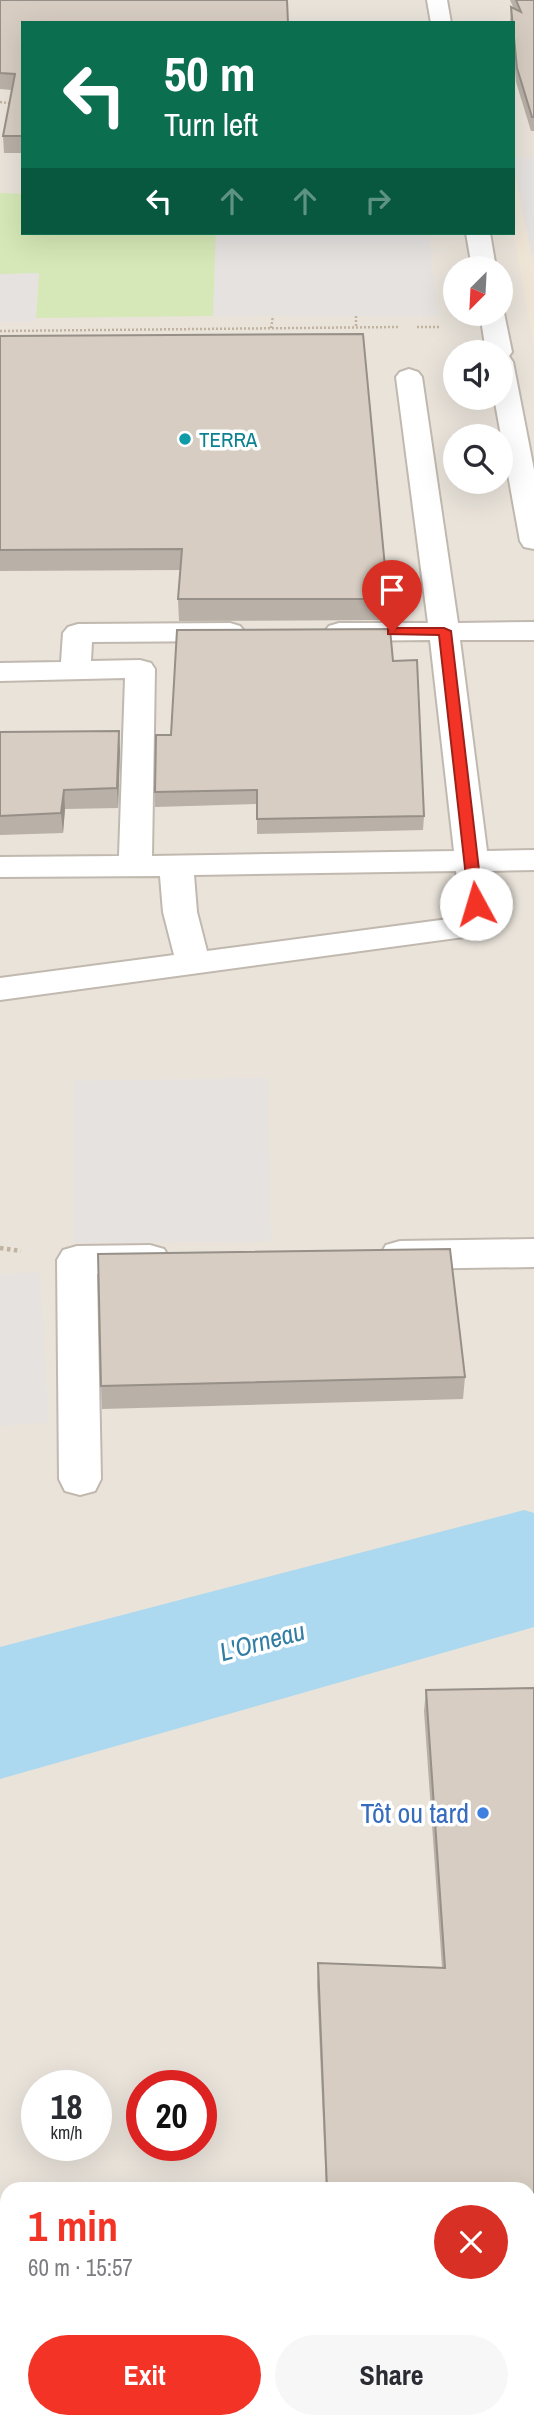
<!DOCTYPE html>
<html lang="en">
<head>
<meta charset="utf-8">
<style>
  :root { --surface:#fff; --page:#f7f7f7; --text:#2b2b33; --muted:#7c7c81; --accent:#f33326 }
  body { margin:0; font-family:"Archivo Narrow",sans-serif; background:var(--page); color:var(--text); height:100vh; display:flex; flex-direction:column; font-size:26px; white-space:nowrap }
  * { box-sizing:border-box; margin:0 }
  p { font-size:23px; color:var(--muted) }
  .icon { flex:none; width:38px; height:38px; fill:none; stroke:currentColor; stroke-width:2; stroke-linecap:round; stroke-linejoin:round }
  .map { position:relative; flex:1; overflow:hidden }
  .sheet { position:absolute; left:0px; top:2182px; width:536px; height:247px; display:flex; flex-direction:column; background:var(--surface); border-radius:21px 21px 0 0; box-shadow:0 7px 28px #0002 }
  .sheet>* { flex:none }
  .hud { position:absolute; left:21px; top:21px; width:494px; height:214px; border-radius:0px; box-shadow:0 7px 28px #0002; background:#0b6e4f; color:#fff; overflow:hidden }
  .needle { width:46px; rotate:204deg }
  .tools { position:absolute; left:443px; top:256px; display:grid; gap:14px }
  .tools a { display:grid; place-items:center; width:70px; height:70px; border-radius:50%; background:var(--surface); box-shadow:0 7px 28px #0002; font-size:35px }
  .speed { position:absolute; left:21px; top:2070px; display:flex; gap:14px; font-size:35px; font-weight:700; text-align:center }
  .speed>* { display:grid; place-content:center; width:91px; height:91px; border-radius:50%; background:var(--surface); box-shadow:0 7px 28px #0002; line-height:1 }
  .speed small { font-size:18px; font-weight:400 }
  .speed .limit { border:10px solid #d22; background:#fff; color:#111 }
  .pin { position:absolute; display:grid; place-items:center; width:60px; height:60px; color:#fff; margin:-72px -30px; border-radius:50% 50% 50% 0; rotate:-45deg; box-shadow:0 0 7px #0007 }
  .pin .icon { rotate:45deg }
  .me { position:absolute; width:77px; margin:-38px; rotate:354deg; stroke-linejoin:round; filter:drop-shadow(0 0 5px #0008) }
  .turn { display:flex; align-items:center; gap:24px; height:147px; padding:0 28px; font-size:32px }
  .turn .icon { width:91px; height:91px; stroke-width:2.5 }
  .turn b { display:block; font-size:49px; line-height:60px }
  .lanes { display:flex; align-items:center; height:66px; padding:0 28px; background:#0003; justify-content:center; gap:35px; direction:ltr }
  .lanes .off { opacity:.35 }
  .round { display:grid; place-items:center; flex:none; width:74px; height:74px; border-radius:37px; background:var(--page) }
  .head { display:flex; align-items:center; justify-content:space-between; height:119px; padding:0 28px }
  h1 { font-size:42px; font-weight:700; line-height:52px; color:var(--accent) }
  .primary-button { display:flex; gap:14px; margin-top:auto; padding:14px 28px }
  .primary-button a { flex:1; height:80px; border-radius:42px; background:var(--accent); color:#fff; font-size:28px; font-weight:700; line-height:80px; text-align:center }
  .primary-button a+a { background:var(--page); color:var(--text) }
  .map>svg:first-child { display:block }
</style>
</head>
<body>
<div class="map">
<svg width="534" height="2428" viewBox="0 0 534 2428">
  <rect width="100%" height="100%" fill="#f5f2ec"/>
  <!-- residential -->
  <path fill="#e9e3da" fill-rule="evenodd" d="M0,0H534V2428H0ZM23,23H513V233H23ZM455,268H500V313H455ZM455,352H500V397H455ZM455,436H500V481H455ZM37,2086H96V2146H37ZM142,2086H201V2146H142ZM7,2189H528V2422H7Z"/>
  <!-- education -->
  <polygon fill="#eee5d7" points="513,158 534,158 534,347 513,233"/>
  <!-- green -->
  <polygon fill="#d6e8b7" points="0,193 23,194 23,233 216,233 213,316 36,318 39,274 0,274"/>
  <!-- parking -->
  <g fill="#e5e2e0">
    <polygon points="513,158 534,158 534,266 513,164"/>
    <polygon points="216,233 429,233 438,316 213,316"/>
    <polygon points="39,273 35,322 0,322 0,274"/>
    <polygon points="267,1078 271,1241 74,1243 74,1081"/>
    <polygon points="39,1272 49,1422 0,1426 0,1275"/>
  </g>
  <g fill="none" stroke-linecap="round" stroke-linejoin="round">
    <!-- river -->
    <polygon fill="#acd9ef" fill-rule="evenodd" points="524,1510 534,1513 534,1627 0,1779 0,1647"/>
    <!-- minor casing -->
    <g stroke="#c1b9af" stroke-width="4">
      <g id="minor">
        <polygon points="427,0 447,0 451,23 431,23"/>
        <polygon points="466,233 490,233 496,268 472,268"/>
        <polygon points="500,308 504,313 512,352 509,356 513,362 534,470 534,549 524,547 520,541 494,397 500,397 500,352 486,352 480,313 500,313"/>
        <path d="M409,369L418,372L422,377L458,623L534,622V640H460L487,851L534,850V870L490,871L496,920L491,927L464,937L0,1000V978L174,955L163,912L160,876L0,877V857L119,856L125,678L0,681V663L61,662L63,633L68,627L78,624L230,623L240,626L245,632L240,638L230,641L92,642L91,661L140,660L151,663L155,669L152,856L454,851L430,640L339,641L329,638L324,632L329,626L339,623H428L396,377L400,372ZM456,871L461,915L456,918L207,951L197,912L194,875Z"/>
        <polygon points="534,1239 534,1267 400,1269 386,1265 380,1255 386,1245 400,1241"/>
        <polygon points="150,1245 164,1249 170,1259 164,1269 150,1273 97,1274 101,1479 95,1491 80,1495 65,1491 59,1479 57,1260 63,1250 77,1246"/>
      </g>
    </g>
    <!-- path-far1 -->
    <g stroke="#c2b3a0" stroke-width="2.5" stroke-dasharray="2 2" stroke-linecap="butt">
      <polyline points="0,102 23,105"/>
      <polyline points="356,316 356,328"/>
      <polyline points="417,327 440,327"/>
      <polyline points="271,328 273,316"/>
      <polyline points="0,331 398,327"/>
    </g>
    <!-- path -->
    <polyline stroke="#c2b3a0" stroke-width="4.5" stroke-dasharray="3.5 3.5" stroke-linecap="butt" points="0,1248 21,1251"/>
    <!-- minor -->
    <use href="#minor" fill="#fff" fill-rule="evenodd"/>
  </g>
  <!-- wall -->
  <g fill="#b9b0a7">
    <polygon points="0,0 23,23 23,153 4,153 3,136 12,90 0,89"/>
    <polygon points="510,0 534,0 534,131 531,131 516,82 513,47 513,23 510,23 511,7 514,9"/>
    <polygon points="0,336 388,599 387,620 179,621 178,599 180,570 0,571"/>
    <polygon points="393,661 424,816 423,830 257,834 257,804 155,807 155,792 171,735"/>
    <polygon points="0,732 120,750 118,808 65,809 63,833 0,835"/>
    <polygon points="465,1377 463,1399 102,1409 101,1386"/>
    <polygon points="534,1688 534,2428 447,2428 447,2422 528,2422 528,2189 326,2189 317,1984 318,1963 442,1967 424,1711 426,1690"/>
  </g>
  <!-- shaded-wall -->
  <g fill="#969088">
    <polygon points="119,731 120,750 118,808 117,788"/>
    <polygon points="64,790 65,809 63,833 61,813"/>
  </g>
  <!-- building -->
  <g fill="#d7cdc2" stroke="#969088" stroke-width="2">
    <polygon points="0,0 287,0 288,23 23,23 23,136 3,136 15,74 0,73"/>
    <polygon points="516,0 534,0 534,117 532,117 517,68 511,7 521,12"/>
    <polygon points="363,334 388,599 178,599 182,549 0,550 0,336"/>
    <polygon points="390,629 393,661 417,660 424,816 257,819 257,790 155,792 156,735 171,735 177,630"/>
    <polygon points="119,731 117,788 64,790 61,813 0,816 0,732"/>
    <polygon points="450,1249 465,1377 101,1386 98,1254"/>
    <polygon points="534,1688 534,2428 451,2428 451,2422 528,2422 528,2189 327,2189 318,1963 445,1968 426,1690"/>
  </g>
  <!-- route -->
  <polygon fill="#f33326" stroke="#9e2119" stroke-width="2" points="392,628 444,628 451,631 483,904 481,907 476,908 469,904 439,635 388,634 388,629"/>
  <!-- markers -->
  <circle fill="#0f9aa8" stroke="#fff" stroke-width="2.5" cx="185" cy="439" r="7"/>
  <circle fill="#3f7fe0" stroke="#fff" stroke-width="2.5" cx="483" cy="1813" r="7"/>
  <g text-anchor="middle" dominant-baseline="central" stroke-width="7" stroke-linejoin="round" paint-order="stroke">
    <!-- far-culture labels -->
    <g font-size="21" fill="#0d838f" stroke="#fff" text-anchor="start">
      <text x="199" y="439">TERRA</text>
    </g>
    <!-- water labels -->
    <g font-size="26" font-style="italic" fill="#317da4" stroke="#fff">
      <text transform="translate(262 1641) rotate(-15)">L'Orneau</text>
    </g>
    <!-- near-shop labels -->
    <g font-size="28" fill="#366cbe" stroke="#fff" text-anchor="end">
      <text x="469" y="1813">Tôt ou tard</text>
    </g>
  </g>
</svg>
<div class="tools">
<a><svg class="needle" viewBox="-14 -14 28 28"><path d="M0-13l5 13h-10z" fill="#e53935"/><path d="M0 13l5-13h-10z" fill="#7c7c81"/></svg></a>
<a><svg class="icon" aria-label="sound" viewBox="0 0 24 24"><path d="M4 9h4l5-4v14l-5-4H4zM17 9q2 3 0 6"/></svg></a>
<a><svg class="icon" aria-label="search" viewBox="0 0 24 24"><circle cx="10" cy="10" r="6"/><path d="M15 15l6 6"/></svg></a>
</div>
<div class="speed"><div>18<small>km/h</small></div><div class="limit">20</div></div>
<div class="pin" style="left:392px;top:632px;background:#d93025"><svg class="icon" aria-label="arrive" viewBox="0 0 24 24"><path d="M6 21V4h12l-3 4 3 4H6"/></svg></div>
<svg class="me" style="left:476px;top:904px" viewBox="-20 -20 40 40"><circle r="19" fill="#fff"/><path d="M0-13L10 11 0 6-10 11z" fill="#f33326"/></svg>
<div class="hud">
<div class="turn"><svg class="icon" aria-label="left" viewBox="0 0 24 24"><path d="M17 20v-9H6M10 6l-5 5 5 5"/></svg><div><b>50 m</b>Turn left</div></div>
<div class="lanes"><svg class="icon" aria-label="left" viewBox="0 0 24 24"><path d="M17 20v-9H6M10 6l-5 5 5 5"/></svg><svg class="icon off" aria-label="ahead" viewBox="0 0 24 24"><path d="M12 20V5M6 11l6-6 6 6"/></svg><svg class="icon off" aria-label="ahead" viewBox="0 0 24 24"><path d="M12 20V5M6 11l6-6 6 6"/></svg><svg class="icon off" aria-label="right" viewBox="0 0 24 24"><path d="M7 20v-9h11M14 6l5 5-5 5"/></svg></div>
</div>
<section class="sheet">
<div class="head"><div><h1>1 min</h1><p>60 m · 15:57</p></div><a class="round" style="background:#d93025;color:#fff"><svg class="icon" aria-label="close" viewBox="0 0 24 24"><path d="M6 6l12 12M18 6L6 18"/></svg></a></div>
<div class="primary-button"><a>Exit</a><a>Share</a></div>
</section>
</div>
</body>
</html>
